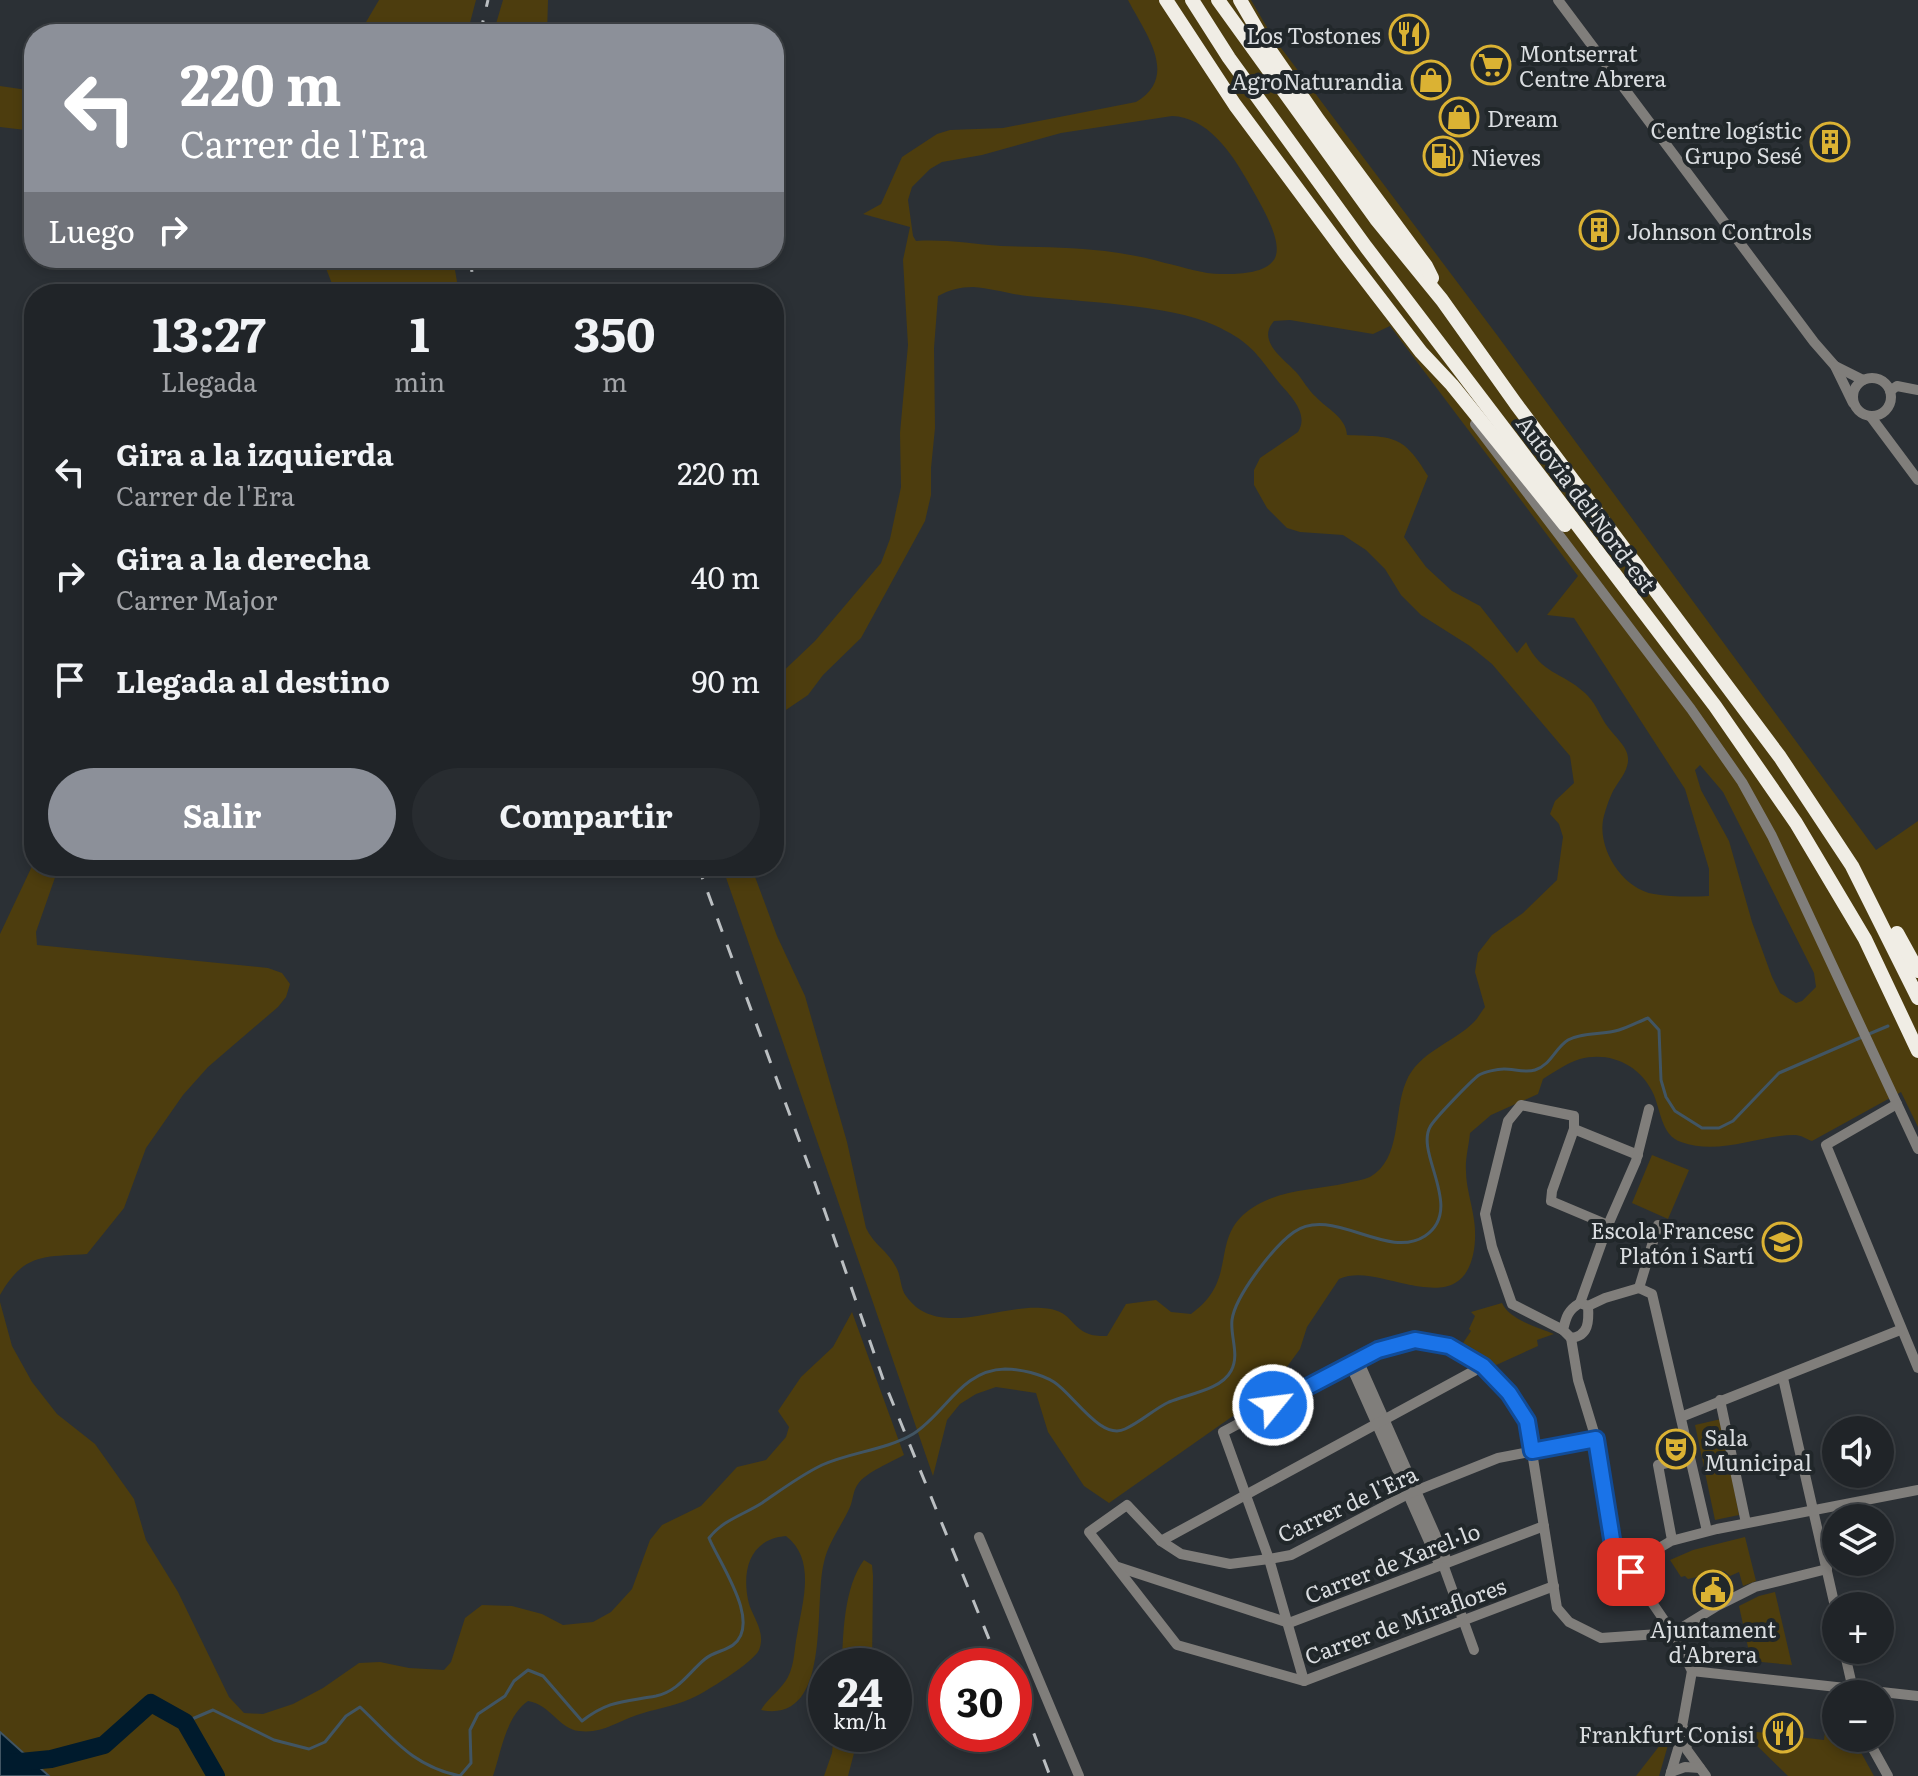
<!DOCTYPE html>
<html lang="es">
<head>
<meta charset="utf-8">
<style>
  :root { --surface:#202428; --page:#282c30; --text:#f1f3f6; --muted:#a2a4a8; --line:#3d4145; --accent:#8c9099 }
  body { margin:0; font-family:Literata,serif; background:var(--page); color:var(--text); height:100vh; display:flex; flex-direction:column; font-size:30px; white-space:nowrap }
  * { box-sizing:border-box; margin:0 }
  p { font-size:26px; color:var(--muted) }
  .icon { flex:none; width:44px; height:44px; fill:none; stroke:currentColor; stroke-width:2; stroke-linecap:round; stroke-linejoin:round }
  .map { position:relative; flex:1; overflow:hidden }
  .side { position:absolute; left:24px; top:284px; width:760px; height:592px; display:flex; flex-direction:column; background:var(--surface); border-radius:32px; box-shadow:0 4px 12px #0003,0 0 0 2px var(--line) }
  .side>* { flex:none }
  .hud { position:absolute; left:24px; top:24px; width:760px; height:244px; border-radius:32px; box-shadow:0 4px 12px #0003,0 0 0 2px var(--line); background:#8c9099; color:#fff; overflow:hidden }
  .tools { position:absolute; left:1822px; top:1416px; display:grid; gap:16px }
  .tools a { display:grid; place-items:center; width:72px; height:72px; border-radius:50%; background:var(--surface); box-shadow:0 4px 12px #0003,0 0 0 2px var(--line); font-size:40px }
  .speed { position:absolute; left:808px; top:1648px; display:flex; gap:16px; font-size:40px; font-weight:700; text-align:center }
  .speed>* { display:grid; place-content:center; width:104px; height:104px; border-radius:50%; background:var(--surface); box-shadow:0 4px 12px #0003,0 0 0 2px var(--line); line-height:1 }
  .speed small { font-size:20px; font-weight:400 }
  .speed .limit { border:12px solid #d22; background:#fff; color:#111 }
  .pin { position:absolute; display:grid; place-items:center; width:68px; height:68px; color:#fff; margin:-34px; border-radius:16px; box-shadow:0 4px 12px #0006 }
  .me { position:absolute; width:88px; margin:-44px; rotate:61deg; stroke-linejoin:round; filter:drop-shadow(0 0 6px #0008) }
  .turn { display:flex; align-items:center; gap:28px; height:168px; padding:0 24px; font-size:36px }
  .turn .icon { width:104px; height:104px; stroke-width:2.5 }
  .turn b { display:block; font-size:56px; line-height:68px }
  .then { display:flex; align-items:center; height:76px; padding:0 24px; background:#0003; gap:16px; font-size:30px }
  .eta { display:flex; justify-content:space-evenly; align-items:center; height:136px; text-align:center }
  .eta b { font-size:48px; font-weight:700; line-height:56px }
  .button { display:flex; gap:16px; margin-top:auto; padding:16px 24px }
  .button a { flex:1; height:92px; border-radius:48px; background:var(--accent); color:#fff; font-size:32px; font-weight:700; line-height:92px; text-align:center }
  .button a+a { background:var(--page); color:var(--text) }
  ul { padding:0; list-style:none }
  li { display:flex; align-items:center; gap:24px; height:104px; padding:0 24px }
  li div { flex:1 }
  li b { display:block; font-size:30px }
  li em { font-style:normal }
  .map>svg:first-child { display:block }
</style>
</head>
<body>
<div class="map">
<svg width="1918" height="1776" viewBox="0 0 1918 1776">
  <rect width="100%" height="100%" fill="#2b3035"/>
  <!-- green -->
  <g fill="#4d3d0e" fill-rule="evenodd">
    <polygon points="379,0 476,0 467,34 359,34"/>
    <polygon points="503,0 548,0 547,34 493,34"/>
    <path d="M1128,0H1251L1272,36L1497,335L1876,850L1918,821V1127L1901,1092L1812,1141C1806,1139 1801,1135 1795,1135C1757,1135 1720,1156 1681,1142C1660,1135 1661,1108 1652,1091C1639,1065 1610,1051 1580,1059C1567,1063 1554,1072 1543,1079L1538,1094L1491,1115L1470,1133C1469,1145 1465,1159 1466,1171C1466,1187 1472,1204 1474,1220C1477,1239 1475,1272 1455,1283C1442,1291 1420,1287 1406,1284C1384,1280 1360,1270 1339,1279L1307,1327L1300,1349L1270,1390L1109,1503L1084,1486L1048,1432L1036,1393L996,1387L976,1394L960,1404L947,1420L933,1476L722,866H751L777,936L805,996L847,1142L866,1228C873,1244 888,1251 896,1267C901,1275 900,1288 906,1296C937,1340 999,1304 1042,1308C1073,1310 1068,1326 1089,1334C1094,1336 1102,1336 1107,1336L1126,1304L1156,1300L1171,1312L1191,1314C1237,1281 1212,1244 1243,1215C1272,1189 1311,1191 1347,1183C1354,1181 1363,1180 1370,1177C1402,1159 1393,1112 1406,1082C1418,1052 1453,1043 1474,1022C1478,1018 1481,1012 1485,1007L1475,972L1478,953L1492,935L1523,913L1557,880L1563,837L1559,824L1550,814L1555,801L1574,783L1570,756L1492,664L1470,646L1421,615L1401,595L1385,569L1366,550L1343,535L1300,532L1287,528L1267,508L1254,485V470L1260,458L1298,432C1309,415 1292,397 1281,385C1256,354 1253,343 1214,325C1168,304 1079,302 1027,296C1009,294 991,288 973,287C960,287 949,290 938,296L934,348L935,428L931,468V495L925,521L861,638L823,675L808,695L774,718V680L815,641L881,563L890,539L901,487L900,433L908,345L903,260L910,227L863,214L881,204L902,157L937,134L950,130L1003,128L1136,102C1180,76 1145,33 1128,0ZM1172,116C1207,117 1231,152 1247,180C1256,197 1284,239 1275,258C1267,273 1240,274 1225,274C1205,275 1184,267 1165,263C1146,257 1125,254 1105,251C1071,247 1036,247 1001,246C972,244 945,239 916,241L913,236L908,200L912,187L930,169L942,162L982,155L1061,133ZM1290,320L1373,334L1390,326L1578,576L1547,615L1574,618L1685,789L1709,869V896C1691,897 1671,897 1654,894C1623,889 1598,850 1603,820C1605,811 1609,799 1613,791C1621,777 1635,764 1624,747C1619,739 1611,732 1605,723C1599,713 1594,701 1585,693C1561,671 1542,675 1526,642L1517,653L1480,606L1452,591L1426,567L1404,537L1428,476C1403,434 1393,437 1347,435C1346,417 1327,409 1316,397C1308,390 1303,380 1296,372C1284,359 1256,341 1274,321ZM1700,765L1723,792L1814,973L1816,987L1802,1001L1796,1003L1780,993L1772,977L1752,922L1729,841L1701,790L1695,770Z"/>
    <polygon points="0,86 34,91 34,131 0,127"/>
    <polygon points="322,258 453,258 459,294 336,294"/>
    <path d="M34,862V866H59L36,932L37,945L268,968L282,973L290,984L286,997L278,1007L208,1067L183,1095L146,1148L124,1208L87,1254C43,1257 24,1253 0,1295V934Z"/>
    <polygon points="1652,1155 1689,1170 1668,1219 1632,1203"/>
    <path d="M0,1302L12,1346L32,1382L57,1414L95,1444L134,1499L146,1540L178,1592L229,1697L244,1713L263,1714L293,1704L323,1688L359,1663L380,1662L409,1668L444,1670L451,1662L465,1618L482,1605L512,1606L542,1614L563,1625L593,1622L611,1612L632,1589L650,1540L662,1525L701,1506L737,1467L766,1460L786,1437L789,1427L778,1411L801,1377L833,1347L852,1312L904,1455C893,1461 865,1473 858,1484C853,1490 853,1500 850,1507C842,1525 828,1543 824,1562C813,1605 833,1724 761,1710C768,1698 781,1690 788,1677C795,1663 794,1649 797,1635C802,1603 817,1560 786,1536C749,1539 741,1572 749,1604C754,1619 766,1633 759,1650C754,1662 703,1694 690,1699C672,1707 654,1709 637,1715C616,1722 602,1734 579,1731C559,1729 551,1705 528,1701C506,1716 501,1752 493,1776H49L0,1732Z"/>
    <path d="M1502,1303C1510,1320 1537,1327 1554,1334L1537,1340L1538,1346L1494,1366L1488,1360L1461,1346L1471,1331L1469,1329L1475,1316L1471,1312Z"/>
    <polygon points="1721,1419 1739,1515 1715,1520 1695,1425"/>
    <polygon points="1745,1537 1756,1581 1743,1586 1739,1572 1730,1576 1724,1571 1688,1579 1685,1576 1681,1577 1670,1560 1693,1550"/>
    <path d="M864,1560L872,1565L873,1576L872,1666H842C843,1633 844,1587 864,1560Z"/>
    <polygon points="1775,1592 1792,1665 1751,1661 1739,1606 1759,1596"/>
    <polygon points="1828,1708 1836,1709 1836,1738 1853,1738 1874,1776 1788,1776 1741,1730 1824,1740"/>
    <polygon points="834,1734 859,1734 848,1776 824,1776 832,1753"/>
    <polygon points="1664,1740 1667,1740 1668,1745 1659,1776 1636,1776"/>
  </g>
  <!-- water -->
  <polygon fill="#001b2d" stroke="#415563" stroke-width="2" points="0,1732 49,1776 0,1776"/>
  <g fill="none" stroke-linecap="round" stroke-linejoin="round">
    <!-- stream -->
    <g stroke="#415563" stroke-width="3">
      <polyline points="1869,1034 1888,1026"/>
      <path d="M185,1722L213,1710L274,1740L309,1749L325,1742L346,1716L360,1707C393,1738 412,1766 460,1776L471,1763L470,1730L478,1714L505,1696L514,1681L528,1670L543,1676L582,1721C609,1700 624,1702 656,1696C679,1691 689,1672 705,1659C713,1652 725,1651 733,1645C763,1623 718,1561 709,1538C723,1520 743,1515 762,1503C781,1490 801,1475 822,1465C851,1452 886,1450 913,1434C946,1413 961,1370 1005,1369C1021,1369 1041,1374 1054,1382C1073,1394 1101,1441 1125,1429C1141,1422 1154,1409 1169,1402C1188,1394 1221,1390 1231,1371C1240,1355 1230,1336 1232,1320C1235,1296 1274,1246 1294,1232C1332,1205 1387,1261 1425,1236C1465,1209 1415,1154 1430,1127C1434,1119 1472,1080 1479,1075C1484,1072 1497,1069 1504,1069C1514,1069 1525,1073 1535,1070C1551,1065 1555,1048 1568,1040C1582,1032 1603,1035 1619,1030C1629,1027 1638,1022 1648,1018L1659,1030L1661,1080L1666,1097L1675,1111L1702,1128H1719L1733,1121L1779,1073L1862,1037"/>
    </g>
    <!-- river -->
    <polyline stroke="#001b2d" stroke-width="18" points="10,1763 51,1759 104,1745 151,1703 185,1722 216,1776"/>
    <!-- minor -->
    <g stroke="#807e7b" stroke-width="10">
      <polyline points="1558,0 1814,342 1835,366 1853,403"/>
      <polyline points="1835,366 1863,380"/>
      <circle cx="1872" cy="397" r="19"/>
      <polyline points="1890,391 1897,386 1918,390"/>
      <polyline points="1871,417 1918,480"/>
      <polyline points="1475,424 1691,709 1742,782 1772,836 1918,1149"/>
      <polyline points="1897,1104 1826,1145 1918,1368"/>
      <polyline points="1574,1129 1638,1155"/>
      <polyline points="1639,1288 1652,1294 1707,1531"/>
      <polyline points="1639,1288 1658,1225"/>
      <polyline points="1580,1303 1608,1225 1636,1161 1649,1109"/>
      <path d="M1580,1303L1588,1306C1589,1321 1589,1336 1571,1338L1563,1330C1566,1317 1568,1310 1580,1303Z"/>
      <polyline points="1588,1306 1605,1298 1639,1288"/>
      <polyline points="1563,1330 1512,1304 1492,1247 1485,1214 1508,1121 1521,1105 1574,1116 1574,1129 1552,1191 1551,1201 1608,1225"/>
      <polyline points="1571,1338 1578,1380 1596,1439 1615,1558 1626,1572 1631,1572 1675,1636 1692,1671 1678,1749 1670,1776"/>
      <polyline points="1350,1364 1439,1564 1444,1567 1447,1561 1358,1360"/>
      <polyline points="1783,1378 1836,1611"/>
      <polyline points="1720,1400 1746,1523"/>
      <polyline points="1681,1417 1900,1330"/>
      <polyline points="979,1537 1079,1776"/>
      <polyline points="1672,1540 1658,1465 1690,1458"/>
      <polyline points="1161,1541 1483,1366"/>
      <polyline points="1118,1567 1289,1623 1544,1526"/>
      <polyline points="1444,1567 1474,1650"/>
      <polyline points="1631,1572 1639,1560 1671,1541 1717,1529 1918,1490"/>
      <polyline points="1554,1586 1304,1681 1177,1645 1089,1532 1127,1505 1161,1541 1181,1554 1230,1564 1269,1559 1291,1555 1408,1494 1498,1458 1596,1439"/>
      <polyline points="1641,1587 1646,1565 1659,1553"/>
      <polyline points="1844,1650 1854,1694"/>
      <polyline points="1692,1671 1918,1696"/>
      <polyline points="1304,1681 1269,1559 1223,1432 1358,1360 1378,1350 1415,1340 1449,1346 1483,1366 1509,1393 1527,1421 1557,1608 1569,1622 1601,1638 1673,1633 1717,1606 1755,1587 1827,1569"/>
      <polyline points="1684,1729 1687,1750 1706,1776"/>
      <polyline points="1867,1738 1888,1776"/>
      <polyline points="1671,1772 1685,1767 1700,1768"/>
    </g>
    <!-- highway -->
    <g stroke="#f0ede5" stroke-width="14">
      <polyline points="1166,0 1235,105 1345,253 1421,352 1452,385 1565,525"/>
      <polyline points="1192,0 1229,58 1366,247 1715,706 1796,823 1865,939 1918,1051"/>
      <polyline points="1218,0 1376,219 1442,300 1516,404 1780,757 1852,866 1918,998"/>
      <polyline points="1240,0 1265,43 1319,121 1426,266 1432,278"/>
      <polyline points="1897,933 1918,971"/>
    </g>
    <!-- rail -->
    <g stroke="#bbbfc2" stroke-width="3" stroke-dasharray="14 14" stroke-linecap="butt">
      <polyline points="480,34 488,0"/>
      <polyline points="470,258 475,294"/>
      <polyline points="698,866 815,1183 883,1379 1000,1666"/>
      <polyline points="1014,1681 1050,1776"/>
    </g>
  </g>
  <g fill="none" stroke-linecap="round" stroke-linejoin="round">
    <!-- route casing -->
    <g stroke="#114b97" stroke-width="20">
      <polyline id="route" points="1273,1405 1378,1350 1415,1340 1449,1346 1483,1366 1509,1393 1527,1421 1532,1451 1596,1439 1615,1558 1626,1572 1631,1572"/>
    </g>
    <!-- route -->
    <use href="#route" stroke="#1a73e8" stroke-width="14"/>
  </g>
  <!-- icons -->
  <defs>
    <g id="restaurant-ring" transform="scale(2)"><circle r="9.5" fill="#21272a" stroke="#dbb233" stroke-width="1.5"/><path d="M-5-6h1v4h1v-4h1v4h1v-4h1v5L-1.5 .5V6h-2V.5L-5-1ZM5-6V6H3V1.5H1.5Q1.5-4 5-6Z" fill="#dbb233"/></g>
    <g id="supermarket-ring" transform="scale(2)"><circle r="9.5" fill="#21272a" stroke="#dbb233" stroke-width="1.5"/><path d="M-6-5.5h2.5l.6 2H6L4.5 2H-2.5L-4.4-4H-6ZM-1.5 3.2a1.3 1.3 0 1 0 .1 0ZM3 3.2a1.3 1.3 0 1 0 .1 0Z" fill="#dbb233"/></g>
    <g id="shop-ring" transform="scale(2)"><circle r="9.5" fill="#21272a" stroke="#dbb233" stroke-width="1.5"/><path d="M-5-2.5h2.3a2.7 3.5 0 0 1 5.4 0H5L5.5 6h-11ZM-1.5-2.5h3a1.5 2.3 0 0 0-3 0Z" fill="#dbb233"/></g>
    <g id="building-ring" transform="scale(2)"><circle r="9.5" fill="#21272a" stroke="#dbb233" stroke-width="1.5"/><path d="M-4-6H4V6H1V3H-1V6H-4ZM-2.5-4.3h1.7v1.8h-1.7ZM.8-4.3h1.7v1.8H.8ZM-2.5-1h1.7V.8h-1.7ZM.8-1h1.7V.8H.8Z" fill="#dbb233"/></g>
    <g id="fuel-ring" transform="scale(2)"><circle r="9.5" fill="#21272a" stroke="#dbb233" stroke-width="1.5"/><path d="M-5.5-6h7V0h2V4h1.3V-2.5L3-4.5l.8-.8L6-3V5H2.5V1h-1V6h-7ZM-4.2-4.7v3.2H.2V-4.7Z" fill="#dbb233"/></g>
    <g id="school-ring" transform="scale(2)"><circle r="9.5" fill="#21272a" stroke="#dbb233" stroke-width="1.5"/><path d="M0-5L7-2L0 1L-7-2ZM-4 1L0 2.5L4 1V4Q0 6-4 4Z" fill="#dbb233"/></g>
    <g id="theatre-ring" transform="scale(2)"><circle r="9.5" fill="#21272a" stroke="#dbb233" stroke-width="1.5"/><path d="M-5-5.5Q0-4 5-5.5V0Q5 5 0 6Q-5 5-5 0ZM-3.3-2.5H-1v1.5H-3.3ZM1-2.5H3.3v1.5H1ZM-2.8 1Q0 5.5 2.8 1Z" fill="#dbb233"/></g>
    <g id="civic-ring" transform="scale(2)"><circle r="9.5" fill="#21272a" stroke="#dbb233" stroke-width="1.5"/><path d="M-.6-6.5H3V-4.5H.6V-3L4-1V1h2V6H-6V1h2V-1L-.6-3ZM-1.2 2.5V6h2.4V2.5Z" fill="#dbb233"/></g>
  </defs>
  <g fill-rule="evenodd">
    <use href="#restaurant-ring" x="1409" y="34"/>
    <use href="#supermarket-ring" x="1491" y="65"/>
    <use href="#shop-ring" x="1431" y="80"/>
    <use href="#shop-ring" x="1459" y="117"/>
    <use href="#building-ring" x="1830" y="142"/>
    <use href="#fuel-ring" x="1443" y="156"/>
    <use href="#building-ring" x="1599" y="230"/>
    <use href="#school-ring" x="1782" y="1242"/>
    <use href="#theatre-ring" x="1676" y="1449"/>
    <use href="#civic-ring" x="1713" y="1590"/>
    <use href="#restaurant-ring" x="1783" y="1733"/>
  </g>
  <g text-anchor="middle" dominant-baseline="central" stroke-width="8" stroke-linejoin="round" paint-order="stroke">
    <!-- poi labels -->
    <g font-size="22" fill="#dadde0" stroke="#21272a" text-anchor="end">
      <text x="1381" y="34">Los Tostones</text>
      <text x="1519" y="52" text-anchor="start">Montserrat<tspan x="1519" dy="25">Centre Abrera</tspan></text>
      <text x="1403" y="80">AgroNaturandia</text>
      <text x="1487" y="117" text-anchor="start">Dream</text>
      <text x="1802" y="129">Centre logístic<tspan x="1802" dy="25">Grupo Sesé</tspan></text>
      <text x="1471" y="156" text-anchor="start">Nieves</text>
      <text x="1627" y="230" text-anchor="start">Johnson Controls</text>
      <text x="1754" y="1229">Escola Francesc<tspan x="1754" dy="25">Platón i Sartí</tspan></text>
      <text x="1704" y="1436" text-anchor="start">Sala<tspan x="1704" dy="25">Municipal</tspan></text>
      <text x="1713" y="1628" text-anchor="middle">Ajuntament<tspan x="1713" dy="25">d'Abrera</tspan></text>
      <text x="1755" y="1733">Frankfurt Conisi</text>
    </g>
    <!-- street labels -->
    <g font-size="22" fill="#dadde0" stroke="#21272a">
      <text transform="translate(1587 503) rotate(53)">Autovia del Nord-est</text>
      <text transform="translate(1347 1503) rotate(-25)">Carrer de l'Era</text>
      <text transform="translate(1392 1562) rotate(-21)">Carrer de Xarel·lo</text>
      <text transform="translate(1405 1620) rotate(-20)">Carrer de Miraflores</text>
    </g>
  </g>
</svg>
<div class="tools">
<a><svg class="icon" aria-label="sound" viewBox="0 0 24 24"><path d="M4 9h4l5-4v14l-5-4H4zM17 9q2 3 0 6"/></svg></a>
<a><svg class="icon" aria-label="layers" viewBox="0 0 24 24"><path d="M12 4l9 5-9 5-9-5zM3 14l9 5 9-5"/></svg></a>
<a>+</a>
<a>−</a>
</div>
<div class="speed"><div>24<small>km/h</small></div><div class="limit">30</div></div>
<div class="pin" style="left:1631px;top:1572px;background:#d93025"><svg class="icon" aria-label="arrive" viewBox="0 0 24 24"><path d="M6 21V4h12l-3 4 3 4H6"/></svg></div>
<svg class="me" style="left:1273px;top:1405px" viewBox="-20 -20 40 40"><circle r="17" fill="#1a73e8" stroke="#fff" stroke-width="3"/><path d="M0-11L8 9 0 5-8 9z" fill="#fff"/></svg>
<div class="hud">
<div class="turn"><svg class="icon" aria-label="left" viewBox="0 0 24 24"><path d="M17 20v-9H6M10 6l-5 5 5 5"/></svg><div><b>220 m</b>Carrer de l'Era</div></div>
<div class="then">Luego<svg class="icon" aria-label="right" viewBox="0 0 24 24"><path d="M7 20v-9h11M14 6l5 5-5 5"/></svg></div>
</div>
<section class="side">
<div class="eta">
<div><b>13:27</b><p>Llegada</p></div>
<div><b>1</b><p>min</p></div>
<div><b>350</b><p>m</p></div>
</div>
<ul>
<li><svg class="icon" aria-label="left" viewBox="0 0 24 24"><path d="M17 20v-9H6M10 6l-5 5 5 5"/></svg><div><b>Gira a la izquierda</b><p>Carrer de l'Era</p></div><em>220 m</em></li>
<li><svg class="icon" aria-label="right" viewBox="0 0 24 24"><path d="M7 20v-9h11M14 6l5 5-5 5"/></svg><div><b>Gira a la derecha</b><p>Carrer Major</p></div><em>40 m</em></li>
<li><svg class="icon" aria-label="arrive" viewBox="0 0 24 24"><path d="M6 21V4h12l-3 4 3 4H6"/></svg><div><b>Llegada al destino</b></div><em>90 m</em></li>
</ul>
<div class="button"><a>Salir</a><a>Compartir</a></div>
</section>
</div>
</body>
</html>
